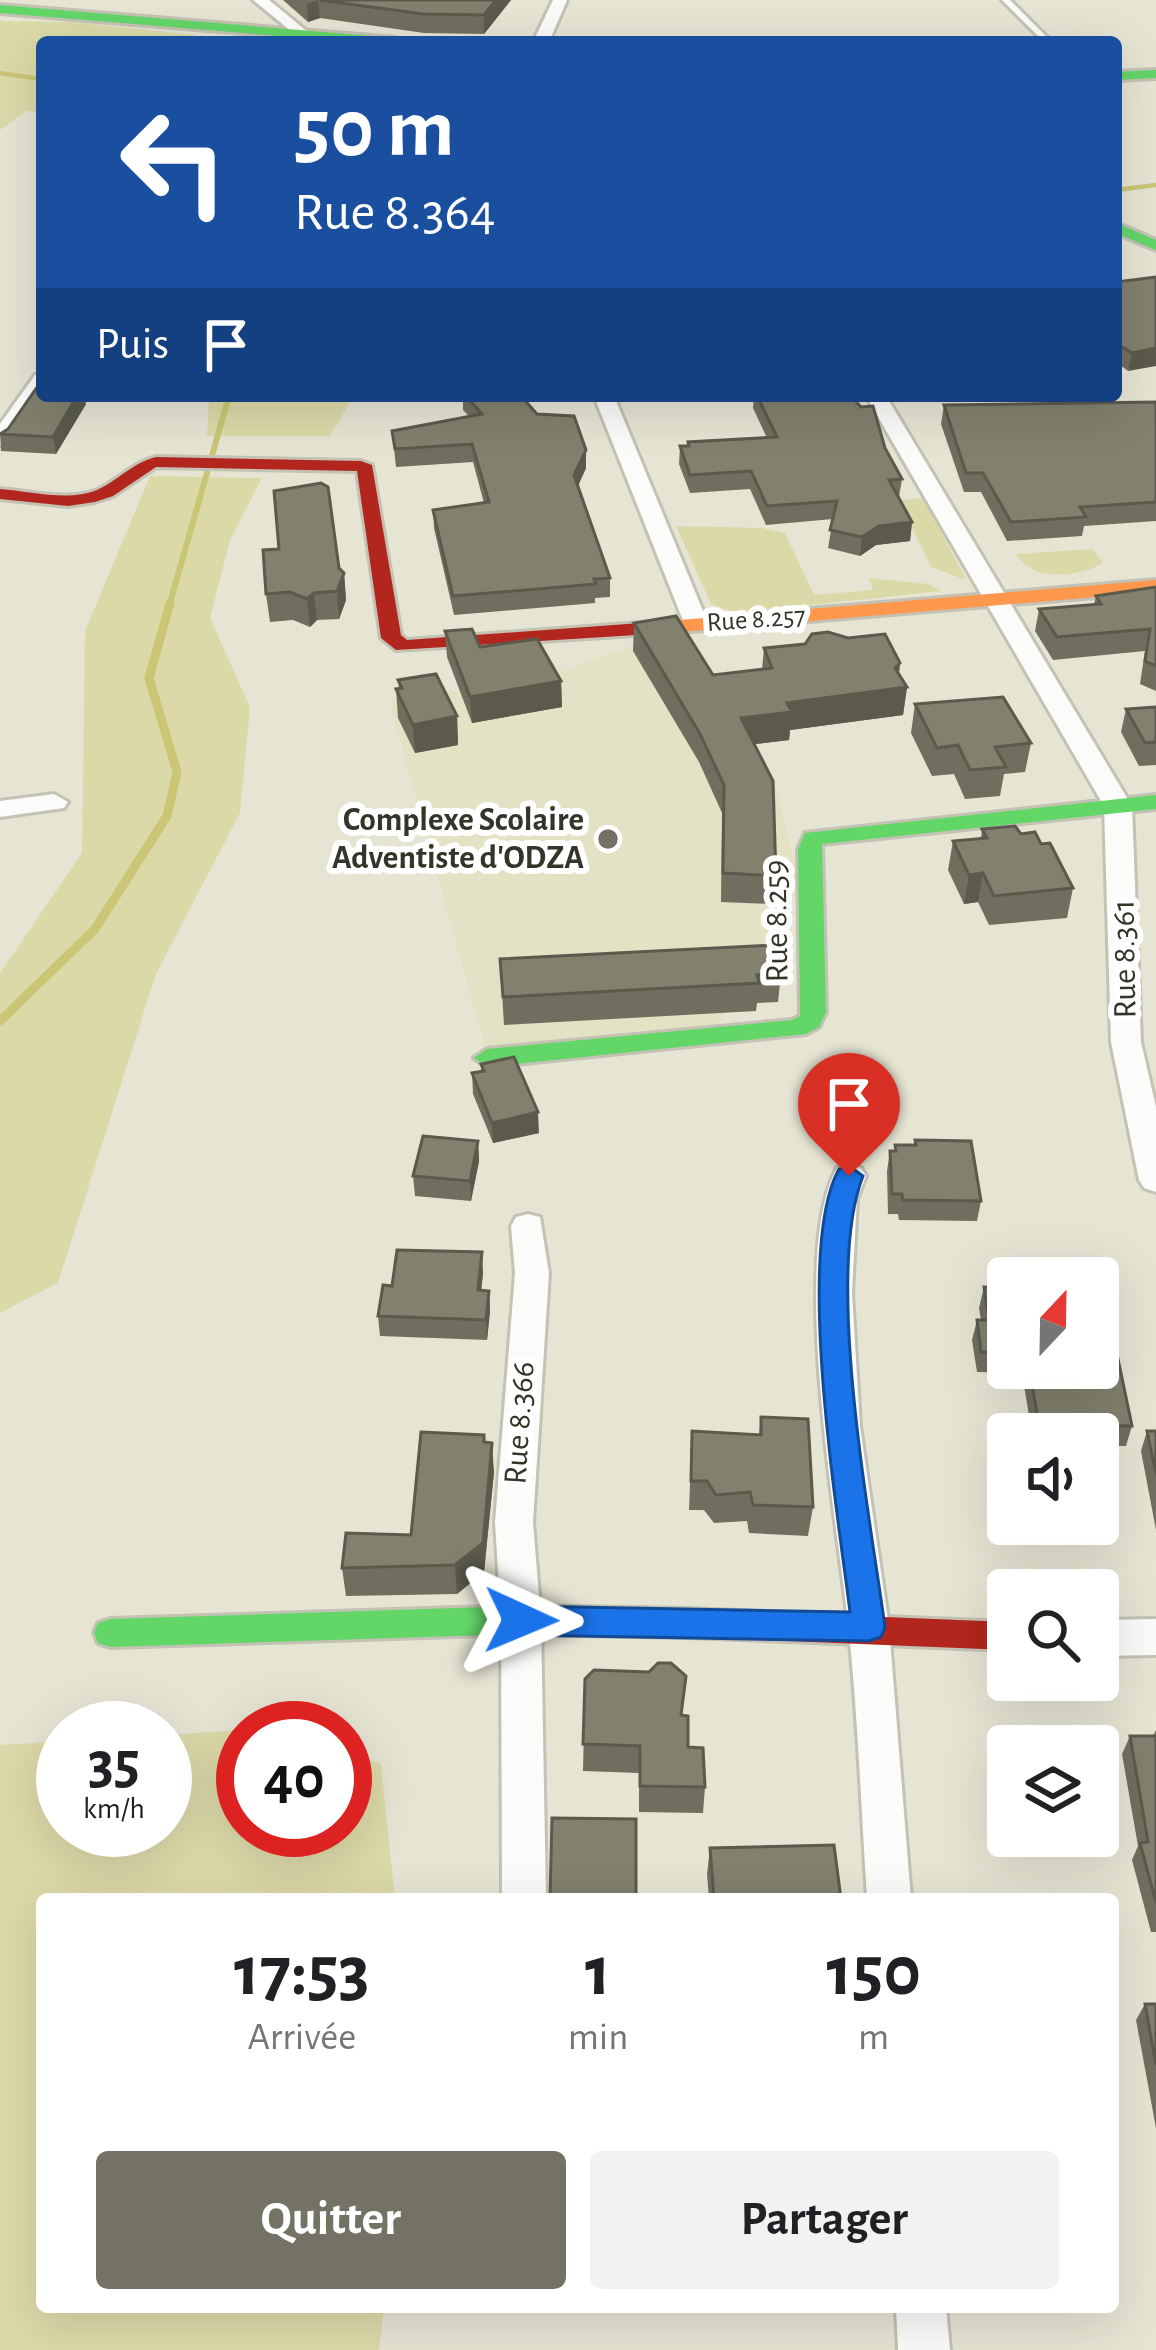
<!DOCTYPE html>
<html lang="fr">
<head>
<meta charset="utf-8">
<style>
  :root { --surface:#fff; --page:#f2f2f2; --text:#202124; --muted:#757577; --accent:#737264 }
  body { margin:0; font-family:"Alegreya Sans",sans-serif; background:var(--page); color:var(--text); height:100vh; display:flex; flex-direction:column; font-size:45px; white-space:nowrap }
  * { box-sizing:border-box; margin:0 }
  p { font-size:39px; color:var(--muted) }
  .icon { flex:none; width:66px; height:66px; fill:none; stroke:currentColor; stroke-width:2; stroke-linecap:round; stroke-linejoin:round }
  .map { position:relative; flex:1; overflow:hidden }
  .details { position:absolute; left:36px; top:1893px; width:1083px; height:420px; display:flex; flex-direction:column; background:var(--surface); border-radius:12px; box-shadow:0 12px 48px #0002 }
  .details>* { flex:none }
  .top-card { position:absolute; left:36px; top:36px; width:1086px; height:366px; border-radius:12px; box-shadow:0 12px 48px #0002; background:#1a4fa0; color:#fff; overflow:hidden }
  .needle { width:78px; rotate:22deg }
  .tools { position:absolute; left:987px; top:1257px; display:grid; gap:24px }
  .tools a { display:grid; place-items:center; width:132px; height:132px; border-radius:12px; background:var(--surface); box-shadow:0 12px 48px #0002; font-size:60px }
  .speed { position:absolute; left:36px; top:1701px; display:flex; gap:24px; font-size:60px; font-weight:700; text-align:center }
  .speed>* { display:grid; place-content:center; width:156px; height:156px; border-radius:50%; background:var(--surface); box-shadow:0 12px 48px #0002; line-height:1 }
  .speed small { font-size:30px; font-weight:400 }
  .speed .limit { border:18px solid #d22; background:#fff; color:#111 }
  .pin { position:absolute; display:grid; place-items:center; width:102px; height:102px; color:#fff; margin:-123px -51px; border-radius:50% 50% 50% 0; rotate:-45deg; box-shadow:0 0 12px #0007 }
  .pin .icon { rotate:45deg }
  .me { position:absolute; width:132px; margin:-66px; rotate:91deg; stroke-linejoin:round; filter:drop-shadow(0 0 9px #0008) }
  .turn { display:flex; align-items:center; gap:42px; height:252px; padding:0 60px; font-size:54px }
  .turn .icon { width:156px; height:156px; stroke-width:2.5 }
  .turn b { display:block; font-size:84px; line-height:102px }
  .then { display:flex; align-items:center; height:114px; padding:0 60px; background:#0003; gap:24px; font-size:45px }
  .eta { display:flex; justify-content:space-evenly; align-items:center; height:204px; text-align:center }
  .eta b { font-size:72px; font-weight:700; line-height:84px }
  .button { display:flex; gap:24px; margin-top:auto; padding:24px 60px }
  .button a { flex:1; height:138px; border-radius:12px; background:var(--accent); color:#fff; font-size:48px; font-weight:700; line-height:138px; text-align:center }
  .button a+a { background:var(--page); color:var(--text) }
  .map>svg:first-child { display:block }
</style>
</head>
<body>
<div class="map">
<svg width="1156" height="2350" viewBox="0 0 1156 2350">
  <rect width="100%" height="100%" fill="#e6e5d4"/>
  <!-- built -->
  <polygon fill="#e3e2c5" points="679,628 777,788 800,890 718,1024 485,1048 389,701 547,677"/>
  <!-- green -->
  <g fill="#dcd9a9">
    <polygon points="0,21 73,22 196,35 199,42 42,42 42,112 26,111 0,130"/>
    <polygon points="209,396 361,396 350,402 330,436 207,436"/>
    <polygon points="150,476 262,478 230,540 210,618 250,707 240,813 156,974 58,1283 0,1313 0,973 82,853 85,631"/>
    <polygon points="924,498 966,580 931,567 899,500"/>
    <polygon points="676,526 762,528 785,533 814,595 873,590 869,578 928,584 942,591 736,613 711,604"/>
    <path d="M1092,549L1103,563C1079,577 1032,583 1016,554Z"/>
    <polygon points="243,1730 243,1830 345,1830 345,1752 381,1764 395,1899 42,1899 42,2307 384,2307 379,2350 0,2350 0,1745 63,1741 63,1830 165,1830 165,1735"/>
  </g>
  <g fill="none" stroke-linecap="round" stroke-linejoin="round">
    <!-- stream-far2 -->
    <g stroke="#cac675" stroke-width="4.5">
      <polyline points="0,73 42,79"/>
      <polyline points="1116,190 1156,185"/>
    </g>
    <!-- stream-far1 -->
    <polyline stroke="#cac675" stroke-width="6" points="169,606 229,396"/>
    <!-- stream -->
    <polyline stroke="#cac675" stroke-width="9" points="0,1021 95,929 167,816 177,772 149,678 170,603"/>
    <!-- lane casing -->
    <g stroke="#c3c2b4" stroke-width="6">
      <polygon id="lane" points="1002,0 1010,0 1052,42 1044,42"/>
    </g>
    <!-- street casing -->
    <g stroke="#c3c2b4" stroke-width="6">
      <g id="street">
        <polygon points="253,0 269,0 309,33 297,36"/>
        <polygon points="553,0 567,0 549,42 533,42"/>
        <polygon points="42,373 42,394 8,444 0,445 0,424 35,375"/>
        <polygon points="594,396 614,396 708,623 705,628 687,628 684,623"/>
        <polygon points="866,396 886,396 1132,806 1141,1042 1156,1107 1156,1192 1144,1188 1139,1180 1111,1042 1104,806"/>
        <polygon points="54,794 68,802 64,808 0,817 0,801"/>
        <path d="M849,1164L861,1168L866,1176L857,1199L852,1293L860,1426L889,1627L911,1899H867C861,1807 858,1715 848,1623C837,1521 789,1252 837,1168Z"/>
        <polygon points="528,1214 540,1217 549,1273 533,1522 541,1620 546,1899 502,1899 501,1620 495,1522 515,1273 511,1226 516,1217"/>
        <polygon points="1156,1619 1156,1655 1098,1656 1098,1620"/>
        <polygon points="896,2307 946,2307 950,2350 898,2350"/>
      </g>
    </g>
    <!-- fast casing -->
    <g stroke="#c3c2b4" stroke-width="6">
      <g id="fast">
        <polygon points="0,5 396,38 402,42 352,42 0,13"/>
        <polygon points="1156,70 1156,78 1116,80 1116,72"/>
        <polygon points="1116,223 1156,240 1156,250 1116,233"/>
        <polygon points="1156,795 1156,809 822,844 826,1012 819,1027 806,1034 487,1067 474,1058 487,1049 792,1020 800,1016 798,849 805,833"/>
        <polygon points="521,1606 688,1609 700,1613 704,1623 700,1633 688,1637 521,1634 110,1647 98,1643 94,1633 98,1623 110,1619"/>
      </g>
    </g>
    <!-- slow casing -->
    <g stroke="#c3c2b4" stroke-width="6">
      <polygon id="slow" points="1156,580 1156,592 668,633 658,627 668,621"/>
    </g>
    <!-- jam casing -->
    <g stroke="#c3c2b4" stroke-width="6">
      <g id="jam">
        <path d="M156,457L361,461L372,465L401,635L407,640L668,621L678,627L668,633L396,650L381,638L357,471L156,467L113,496L95,502L68,506L0,499V489C30,491 68,502 97,490C119,480 132,463 156,457Z"/>
        <polygon points="688,1609 1008,1622 1008,1650 688,1637 676,1633 672,1623 676,1613"/>
      </g>
    </g>
    <!-- lane -->
    <use href="#lane" fill="#fbfbf9" fill-rule="evenodd"/>
    <!-- street -->
    <use href="#street" fill="#fbfbf9" fill-rule="evenodd"/>
    <!-- fast -->
    <use href="#fast" fill="#63d668" fill-rule="evenodd"/>
    <!-- slow -->
    <use href="#slow" fill="#ff974d" fill-rule="evenodd"/>
    <!-- jam -->
    <use href="#jam" fill="#b3261e" fill-rule="evenodd"/>
  </g>
  <!-- wall -->
  <g fill="#706f5f">
    <polygon points="283,0 511,0 484,34 424,33 320,18 308,22"/>
    <polygon points="1156,277 1128,371 1116,362 1116,282"/>
    <polygon points="463,396 521,396 586,468 578,486 610,578 610,597 595,598 595,603 454,615 434,528 433,510 484,503 473,462 396,467 392,431 469,416 463,410"/>
    <polygon points="754,396 851,396 885,448 902,479 899,497 912,522 910,541 876,545 860,556 828,548 833,519 766,525 750,489 690,493 679,464 680,446 688,446 688,442 767,438 753,408"/>
    <polygon points="1156,402 1156,521 1084,526 1082,536 1007,541 981,492 964,492 941,424 944,405"/>
    <polygon points="86,404 56,454 1,451 0,433"/>
    <polygon points="339,568 344,573 346,600 339,619 317,620 310,627 293,620 270,622 266,594"/>
    <polygon points="1156,587 1156,691 1140,684 1145,651 1053,660 1035,631 1039,609 1094,604 1096,596"/>
    <polygon points="634,623 713,675 762,669 764,648 900,663 899,674 907,687 903,715 790,730 789,740 755,744 776,876 773,904 721,902 722,813 699,762 633,651"/>
    <polygon points="445,631 561,681 562,707 472,723 447,657"/>
    <polygon points="398,680 457,716 458,745 415,753 398,718 396,689 399,689"/>
    <polygon points="915,704 1031,743 1025,772 1004,774 1000,796 965,799 954,774 932,776 911,733"/>
    <polygon points="1156,707 1156,765 1139,766 1121,732 1126,709"/>
    <polygon points="982,829 1021,834 1041,844 1073,888 1067,918 989,925 978,902 964,904 948,870 953,841 981,838"/>
    <polygon points="500,959 781,974 778,1002 757,1003 756,1011 504,1025"/>
    <polygon points="481,1064 539,1133 493,1143 473,1094 472,1073 481,1071"/>
    <polygon points="915,1140 981,1201 977,1221 899,1220 898,1214 888,1214 887,1171 890,1151 894,1151 895,1145 915,1145"/>
    <polygon points="478,1141 479,1161 471,1201 415,1196 413,1176"/>
    <polygon points="483,1273 481,1290 489,1291 490,1311 487,1340 380,1336 378,1316"/>
    <polygon points="984,1287 1008,1288 1008,1368 1098,1368 1101,1358 1132,1426 1126,1446 1098,1446 1098,1434 1032,1434 1022,1373 977,1372 972,1340 977,1320 981,1320 979,1308"/>
    <polygon points="761,1417 813,1507 808,1536 749,1533 747,1521 714,1523 704,1510 689,1510 692,1431 759,1435"/>
    <polygon points="1147,1431 1156,1431 1156,1530 1141,1451"/>
    <polygon points="484,1435 494,1472 484,1572 457,1594 346,1596 342,1568 411,1535"/>
    <polygon points="585,1679 683,1715 688,1747 705,1787 703,1813 639,1812 639,1773 583,1771"/>
    <polygon points="1156,1730 1156,1932 1151,1932 1132,1860 1138,1846 1122,1754 1130,1736 1153,1736"/>
    <polygon points="710,1848 841,1899 709,1899 707,1874"/>
    <polygon points="1145,2004 1156,2004 1156,2128 1136,2020"/>
  </g>
  <!-- shaded-wall -->
  <g fill="#5b5a4d">
    <polygon points="318,0 320,18 308,22 307,4"/>
    <polygon points="496,0 511,0 484,34 484,15"/>
    <polygon points="1156,348 1156,366 1128,371 1132,353"/>
    <polygon points="77,396 84,396 86,404 56,454 53,437"/>
    <polygon points="586,450 586,468 574,494 574,475"/>
    <polygon points="912,522 910,541 876,545 860,556 862,537 879,526"/>
    <polygon points="344,573 346,600 339,619 337,591"/>
    <polygon points="314,593 317,620 310,627 307,599"/>
    <polygon points="900,663 897,688 907,687 903,715 790,730 789,740 739,746 741,718 895,668"/>
    <polygon points="561,681 562,707 472,723 470,697"/>
    <polygon points="457,716 458,745 415,753 413,725"/>
    <polygon points="983,873 978,902 964,904 969,875"/>
    <polygon points="538,1112 539,1133 493,1143 492,1123"/>
    <polygon points="478,1141 479,1161 471,1201 470,1181"/>
    <polygon points="482,1252 483,1273 479,1311 478,1290"/>
    <polygon points="489,1291 490,1311 487,1340 486,1320"/>
    <polygon points="492,1443 494,1472 484,1572 457,1594 455,1565"/>
  </g>
  <!-- building -->
  <g fill="#82816e" stroke="#5b5a4d" stroke-width="3">
    <polygon points="319,0 496,0 484,15 423,14"/>
    <polygon points="1156,277 1156,348 1132,353 1116,343 1116,282"/>
    <polygon points="42,380 42,396 77,396 53,437 0,434 8,429"/>
    <polygon points="466,396 521,396 537,414 574,416 586,450 574,475 610,578 594,579 596,584 453,596 433,510 489,502 472,444 395,449 392,431 482,414"/>
    <polygon points="757,396 851,396 861,407 873,406 885,448 902,479 889,480 912,522 879,526 862,537 830,530 837,501 767,506 751,471 690,475 680,446 689,446 688,442 777,437"/>
    <polygon points="1156,402 1156,502 1080,507 1086,517 1011,522 983,473 966,473 944,405"/>
    <polygon points="321,483 328,487 339,568 344,573 337,591 314,593 307,599 290,592 266,594 263,550 279,549 274,491"/>
    <polygon points="1156,587 1156,666 1145,661 1150,629 1057,637 1039,609 1101,604 1096,596"/>
    <polygon points="676,616 713,675 772,668 764,648 805,644 812,634 828,632 848,638 885,634 900,663 895,668 907,687 787,703 792,712 741,718 773,781 776,876 723,873 724,785 700,734 634,623"/>
    <polygon points="472,629 480,647 537,639 561,681 470,697 445,631"/>
    <polygon points="436,674 457,716 413,725 396,689 402,688 398,680"/>
    <polygon points="1003,697 1031,743 995,747 1006,767 970,770 958,745 937,748 915,704"/>
    <polygon points="1156,707 1156,742 1145,743 1126,709"/>
    <polygon points="1015,826 1021,834 1035,832 1041,844 1050,843 1073,888 994,896 983,873 969,875 953,841 987,838 982,829"/>
    <polygon points="775,945 781,974 757,975 759,983 503,997 500,959"/>
    <polygon points="514,1057 538,1112 492,1123 472,1073 484,1071 481,1064"/>
    <polygon points="423,1136 478,1141 470,1181 413,1176"/>
    <polygon points="915,1140 971,1141 981,1201 903,1200 902,1194 892,1194 890,1151 896,1151 895,1145 916,1145"/>
    <polygon points="397,1250 482,1252 478,1290 489,1291 486,1320 378,1316 383,1285 392,1286"/>
    <polygon points="984,1287 1008,1288 1008,1353 981,1352 977,1320 989,1320"/>
    <polygon points="1098,1341 1101,1358 1118,1359 1132,1426 1039,1425 1029,1368 1098,1368"/>
    <polygon points="761,1417 808,1419 813,1507 753,1505 750,1492 716,1495 707,1481 691,1481 692,1431 761,1435"/>
    <polygon points="1147,1431 1156,1431 1156,1474"/>
    <polygon points="421,1432 484,1435 484,1442 492,1443 483,1543 455,1565 342,1568 346,1533 411,1535"/>
    <polygon points="658,1663 671,1663 686,1676 681,1715 688,1716 688,1747 703,1748 705,1787 640,1786 640,1746 583,1744 585,1679 594,1670 649,1672"/>
    <polygon points="1130,1736 1156,1736 1156,1902 1140,1843 1148,1842"/>
    <polygon points="552,1818 636,1819 636,1899 550,1899"/>
    <polygon points="834,1845 841,1899 714,1899 710,1848"/>
    <polygon points="1145,2004 1156,2004 1156,2065"/>
  </g>
  <!-- route -->
  <path fill="#1a73e8" stroke="#114b97" stroke-width="3" d="M849,1166L863,1176C824,1274 870,1517 885,1627L881,1637L869,1641L521,1635L509,1631L504,1620L509,1610L521,1606L850,1612C838,1514 794,1250 839,1169Z"/>
  <!-- markers -->
  <circle fill="#737264" stroke="#fff" stroke-width="4.5" cx="608" cy="839" r="12"/>
  <g text-anchor="middle" dominant-baseline="central" stroke-width="12" stroke-linejoin="round" paint-order="stroke">
    <!-- far-street labels -->
    <g font-size="27" fill="#353428" stroke="#fff">
      <text transform="translate(756 619) rotate(-4)">Rue 8.257</text>
    </g>
    <!-- poi labels -->
    <g font-size="33" font-weight="bold" fill="#353428" stroke="#fff" text-anchor="end">
      <text x="584" y="820">Complexe Scolaire<tspan x="584" dy="38">Adventiste d'ODZA</tspan></text>
    </g>
    <!-- street labels -->
    <g font-size="33" fill="#353428" stroke="#fff">
      <text transform="translate(777 921) rotate(-91)">Rue 8.259</text>
      <text transform="translate(1125 959) rotate(-91)">Rue 8.361</text>
      <text transform="translate(520 1423) rotate(-86)">Rue 8.366</text>
    </g>
  </g>
</svg>
<div class="tools">
<a><svg class="needle" viewBox="-14 -14 28 28"><path d="M0-13l5 13h-10z" fill="#e53935"/><path d="M0 13l5-13h-10z" fill="#757577"/></svg></a>
<a><svg class="icon" aria-label="sound" viewBox="0 0 24 24"><path d="M4 9h4l5-4v14l-5-4H4zM17 9q2 3 0 6"/></svg></a>
<a><svg class="icon" aria-label="search" viewBox="0 0 24 24"><circle cx="10" cy="10" r="6"/><path d="M15 15l6 6"/></svg></a>
<a><svg class="icon" aria-label="layers" viewBox="0 0 24 24"><path d="M12 4l9 5-9 5-9-5zM3 14l9 5 9-5"/></svg></a>
</div>
<div class="speed"><div>35<small>km/h</small></div><div class="limit">40</div></div>
<div class="pin" style="left:849px;top:1176px;background:#d93025"><svg class="icon" aria-label="arrive" viewBox="0 0 24 24"><path d="M6 21V4h12l-3 4 3 4H6"/></svg></div>
<svg class="me" style="left:521px;top:1620px" viewBox="-20 -20 40 40"><path d="M0-17L14 15 0 8-14 15z" fill="#1a73e8" stroke="#fff" stroke-width="4"/></svg>
<div class="top-card">
<div class="turn"><svg class="icon" aria-label="left" viewBox="0 0 24 24"><path d="M17 20v-9H6M10 6l-5 5 5 5"/></svg><div><b>50 m</b>Rue 8.364</div></div>
<div class="then">Puis<svg class="icon" aria-label="arrive" viewBox="0 0 24 24"><path d="M6 21V4h12l-3 4 3 4H6"/></svg></div>
</div>
<section class="details">
<div class="eta">
<div><b>17:53</b><p>Arrivée</p></div>
<div><b>1</b><p>min</p></div>
<div><b>150</b><p>m</p></div>
</div>
<div class="button"><a>Quitter</a><a>Partager</a></div>
</section>
</div>
</body>
</html>
